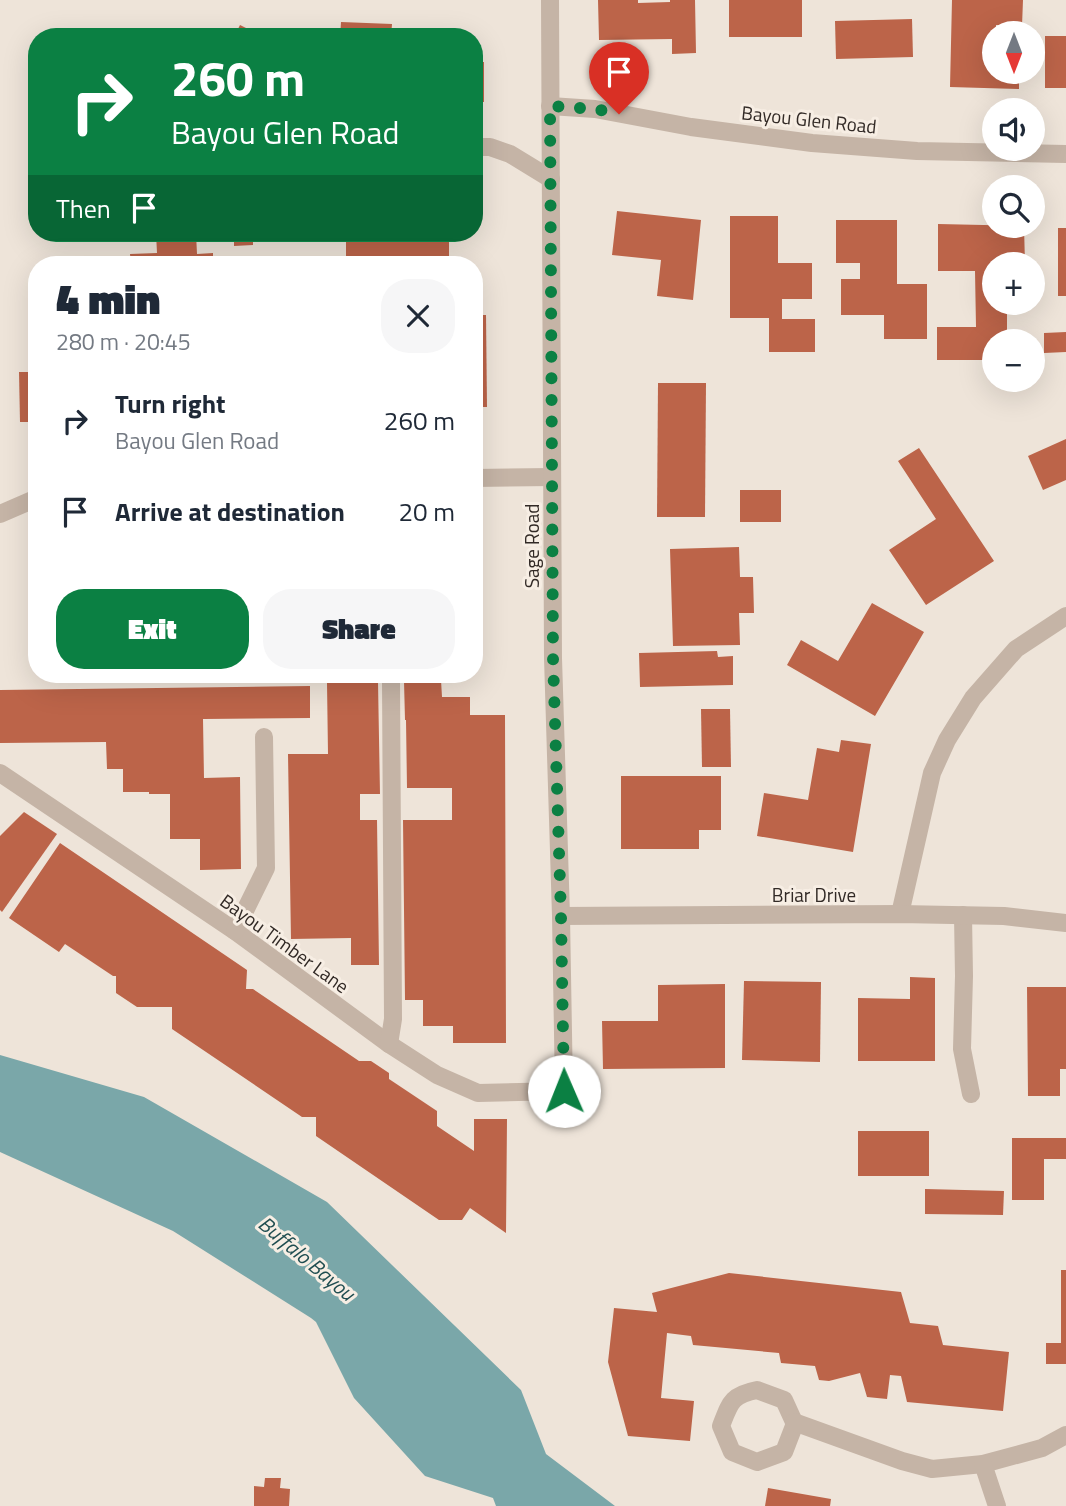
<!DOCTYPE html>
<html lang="en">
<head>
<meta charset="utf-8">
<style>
  :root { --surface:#fff; --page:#f6f6f7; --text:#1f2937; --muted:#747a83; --accent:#0b8043 }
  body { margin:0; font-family:"Titillium Web",sans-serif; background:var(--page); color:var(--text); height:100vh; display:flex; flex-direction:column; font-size:26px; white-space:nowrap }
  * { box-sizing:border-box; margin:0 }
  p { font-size:23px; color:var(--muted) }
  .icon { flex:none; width:38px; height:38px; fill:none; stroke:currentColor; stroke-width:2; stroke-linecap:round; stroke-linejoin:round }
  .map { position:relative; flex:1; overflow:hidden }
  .drawer { position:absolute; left:28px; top:256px; width:455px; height:427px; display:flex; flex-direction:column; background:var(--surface); border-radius:28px; box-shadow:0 7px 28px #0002 }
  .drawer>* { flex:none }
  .top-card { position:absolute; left:28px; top:28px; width:455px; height:214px; border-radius:28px; box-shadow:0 7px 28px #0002; background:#0b8043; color:#fff; overflow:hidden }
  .needle { width:46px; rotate:180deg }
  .buttons { position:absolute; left:982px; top:21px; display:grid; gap:14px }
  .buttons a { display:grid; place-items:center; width:63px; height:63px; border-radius:50%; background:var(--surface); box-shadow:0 7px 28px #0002; font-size:35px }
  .pin { position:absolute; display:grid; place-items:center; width:60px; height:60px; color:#fff; margin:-72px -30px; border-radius:50% 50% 50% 0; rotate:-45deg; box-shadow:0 0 7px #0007 }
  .pin .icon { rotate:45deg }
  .me { position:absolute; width:77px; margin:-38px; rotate:359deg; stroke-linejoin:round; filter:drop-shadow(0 0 5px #0008) }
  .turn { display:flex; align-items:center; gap:24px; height:147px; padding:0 28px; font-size:32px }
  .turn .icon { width:91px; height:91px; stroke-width:2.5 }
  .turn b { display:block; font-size:49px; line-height:60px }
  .then { display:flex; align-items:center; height:66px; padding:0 28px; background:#0003; gap:14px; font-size:26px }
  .round { display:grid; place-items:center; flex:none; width:74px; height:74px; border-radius:28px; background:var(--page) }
  .overview { display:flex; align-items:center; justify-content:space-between; height:119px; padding:0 28px }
  h1 { font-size:42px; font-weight:800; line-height:52px }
  .button { display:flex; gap:14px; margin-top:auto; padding:14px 28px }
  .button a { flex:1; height:80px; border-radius:28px; background:var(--accent); color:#fff; font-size:28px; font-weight:800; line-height:80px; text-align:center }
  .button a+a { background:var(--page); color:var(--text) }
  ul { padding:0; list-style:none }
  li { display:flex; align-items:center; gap:21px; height:91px; padding:0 28px }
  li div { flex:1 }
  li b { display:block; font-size:26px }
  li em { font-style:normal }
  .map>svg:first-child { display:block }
</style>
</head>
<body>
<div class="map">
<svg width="1066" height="1506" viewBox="0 0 1066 1506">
  <rect width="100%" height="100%" fill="#eee4d9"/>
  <!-- water -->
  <polygon fill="#7aa7a9" points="0,1055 144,1097 327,1202 521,1390 546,1454 615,1506 496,1506 493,1498 425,1476 354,1398 316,1322 311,1318 173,1231 0,1152"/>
  <!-- building -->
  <g fill="#bc6449">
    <polygon points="598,0 638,0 638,3 670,2 670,0 695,0 696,53 672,54 672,39 599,40"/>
    <rect x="729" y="0" width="73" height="37"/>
    <polygon points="952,0 1023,0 1022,26 996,25 996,33 994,33 994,72 1019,72 1019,89 950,87"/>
    <polygon points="912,19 913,57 836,59 835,21"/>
    <polygon points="341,22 392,24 391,37 340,37"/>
    <polygon points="240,25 264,37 234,37"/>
    <rect x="1045" y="36" width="21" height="52"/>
    <rect x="474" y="62" width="10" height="40"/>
    <polygon points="617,211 701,220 693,300 657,296 661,260 612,255"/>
    <polygon points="730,216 778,216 778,263 812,263 812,299 782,299 782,319 815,319 815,352 769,352 769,318 730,318"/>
    <polygon points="836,220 897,220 897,284 927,284 927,339 884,339 884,315 841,315 841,279 860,279 860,263 836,263"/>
    <polygon points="938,224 1024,226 1025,264 994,264 994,303 1025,303 1025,311 1007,311 1007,341 994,341 994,360 937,360 937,327 976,327 975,271 938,271"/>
    <rect x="1058" y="228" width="8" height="68"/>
    <polygon points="156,233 196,233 197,254 213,253 213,264 131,264 130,254 157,253"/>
    <polygon points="234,233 253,233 253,245 234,246"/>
    <rect x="346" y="233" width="103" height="31"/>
    <polygon points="474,315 486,315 487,407 474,407"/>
    <polygon points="1066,332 1066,352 1044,353 1044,333"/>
    <polygon points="19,372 37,372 37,422 20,422"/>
    <polygon points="658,383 706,383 705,517 657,517"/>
    <polygon points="1066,439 1066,480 1043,490 1028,456"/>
    <polygon points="919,448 994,561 926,605 889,550 936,519 898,461"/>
    <rect x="740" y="490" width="41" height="32"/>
    <polygon points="739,547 740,577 753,577 754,613 739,613 740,645 673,646 670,549"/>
    <polygon points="872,603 924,632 875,716 787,665 801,640 838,661"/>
    <polygon points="717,651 718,657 733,656 733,685 640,687 639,653"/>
    <polygon points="441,680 442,697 470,697 470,715 505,715 506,1043 453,1043 453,1026 423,1026 423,1000 405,1000 403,820 452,820 452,788 407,788 406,720 405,720 404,681"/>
    <polygon points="378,682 380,794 360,794 360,820 377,820 379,965 351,965 351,938 291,939 288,754 328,754 327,683"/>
    <polygon points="310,686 310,718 203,719 204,778 240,777 241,869 200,870 200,839 170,839 170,794 149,794 149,792 123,792 123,769 107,769 106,742 0,743 0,690"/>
    <polygon points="701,709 730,709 731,767 702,767"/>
    <polygon points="841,740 871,744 853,852 757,836 764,793 808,800 817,748 839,752"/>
    <polygon points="621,776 721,776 721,830 699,830 699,849 621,849"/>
    <polygon points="24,812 57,834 2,912 0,910 0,836"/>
    <polygon points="60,843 247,970 246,989 253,989 359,1061 371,1061 389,1073 389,1079 437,1111 437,1126 474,1151 474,1119 507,1119 506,1233 470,1208 462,1220 439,1220 316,1136 316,1117 302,1117 172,1029 172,1007 137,1007 116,993 116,976 113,976 65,944 59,952 9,918"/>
    <polygon points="910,977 935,978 935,1061 858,1061 858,998 910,999"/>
    <polygon points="744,981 821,982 820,1062 742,1060"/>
    <polygon points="725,984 725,1068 603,1069 602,1021 658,1021 658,985"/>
    <polygon points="1027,987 1066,987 1066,1069 1060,1069 1060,1096 1028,1096"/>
    <rect x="858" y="1131" width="71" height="45"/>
    <polygon points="1012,1138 1066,1138 1066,1159 1044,1159 1044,1200 1012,1200"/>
    <polygon points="925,1189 1004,1191 1003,1215 925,1214"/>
    <polygon points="1061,1270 1066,1270 1066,1364 1046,1364 1046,1343 1061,1343"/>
    <polygon points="729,1273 901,1292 910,1323 938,1326 943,1345 1009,1352 1003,1411 907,1402 901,1376 890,1375 887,1399 867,1397 860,1373 829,1381 819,1380 815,1366 781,1363 779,1353 693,1345 691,1336 667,1333 661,1398 694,1401 690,1441 628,1436 608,1362 614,1308 657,1312 652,1293"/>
    <polygon points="265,1478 281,1478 280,1488 290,1489 289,1506 254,1506 254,1486 264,1487"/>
    <polygon points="768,1488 831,1499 830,1506 765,1506"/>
  </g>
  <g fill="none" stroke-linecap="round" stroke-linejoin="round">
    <!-- minor -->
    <g stroke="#c5b4a6" stroke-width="18">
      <polyline points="550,106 595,109 691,127 812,143 917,151 1066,154"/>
      <polyline points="474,147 490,147 510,154 551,179"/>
      <polyline points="474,478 552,477"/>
      <polyline points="0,514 37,498"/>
      <polyline points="0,773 235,931 389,1044 437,1075 478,1093 564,1091 561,916 553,658 550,0"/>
      <polyline points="900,914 932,773 947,740 973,698 1016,649 1066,616"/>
      <polyline points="963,915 964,976 962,1049 971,1094"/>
      <polyline points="561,916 900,914 1004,916 1066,923"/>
      <polyline points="235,931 266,868 264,737"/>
      <polyline points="389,1044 393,1019 391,681"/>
      <path d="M757,1390L784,1400L794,1422V1426L784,1452L757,1462L732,1452L721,1426C730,1403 731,1395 757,1390Z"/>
      <polyline points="794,1422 902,1461 932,1469 983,1464 1042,1448 1066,1435"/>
      <polyline points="983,1464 997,1506"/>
    </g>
  </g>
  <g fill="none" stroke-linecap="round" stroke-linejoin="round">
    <!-- route -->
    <polyline stroke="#0b8043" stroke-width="12" stroke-dasharray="0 21.6" points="564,1091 561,916 553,658 550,106 595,109 619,114"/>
  </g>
  <g text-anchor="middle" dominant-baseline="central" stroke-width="6" stroke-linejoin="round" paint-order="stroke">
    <!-- street labels -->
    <g font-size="19" fill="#322a26" stroke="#f7eee4">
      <text transform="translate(809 119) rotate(6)">Bayou Glen Road</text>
      <text transform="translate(531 546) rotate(-90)">Sage Road</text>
      <text x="814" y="894">Briar Drive</text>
      <text transform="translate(285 943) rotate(36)">Bayou Timber Lane</text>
    </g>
    <!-- water labels -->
    <g font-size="21" font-style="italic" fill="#1f4d50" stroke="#f7eee4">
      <text transform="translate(307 1258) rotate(40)">Buffalo Bayou</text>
    </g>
  </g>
</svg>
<div class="buttons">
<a><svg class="needle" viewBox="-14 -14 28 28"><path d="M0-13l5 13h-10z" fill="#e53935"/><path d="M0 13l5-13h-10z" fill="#747a83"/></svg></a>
<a><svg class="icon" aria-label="sound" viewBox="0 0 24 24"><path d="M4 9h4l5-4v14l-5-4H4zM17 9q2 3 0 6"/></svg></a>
<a><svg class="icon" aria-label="search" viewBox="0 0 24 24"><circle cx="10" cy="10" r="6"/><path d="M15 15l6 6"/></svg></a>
<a>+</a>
<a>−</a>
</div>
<div class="pin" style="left:619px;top:114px;background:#d93025"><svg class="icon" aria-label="arrive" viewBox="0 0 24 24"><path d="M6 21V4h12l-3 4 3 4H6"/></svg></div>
<svg class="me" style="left:564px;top:1091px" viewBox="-20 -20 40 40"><circle r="19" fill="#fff"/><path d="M0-13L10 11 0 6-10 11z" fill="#0b8043"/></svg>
<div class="top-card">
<div class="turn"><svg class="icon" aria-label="right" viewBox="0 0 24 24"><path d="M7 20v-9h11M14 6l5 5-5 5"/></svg><div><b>260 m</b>Bayou Glen Road</div></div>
<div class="then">Then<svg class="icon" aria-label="arrive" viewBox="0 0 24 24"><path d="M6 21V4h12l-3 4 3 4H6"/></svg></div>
</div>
<section class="drawer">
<div class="overview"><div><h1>4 min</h1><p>280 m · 20:45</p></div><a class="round"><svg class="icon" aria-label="close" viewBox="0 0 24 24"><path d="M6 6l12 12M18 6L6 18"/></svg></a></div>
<ul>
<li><svg class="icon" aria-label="right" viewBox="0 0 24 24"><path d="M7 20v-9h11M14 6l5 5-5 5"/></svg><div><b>Turn right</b><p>Bayou Glen Road</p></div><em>260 m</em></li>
<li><svg class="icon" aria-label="arrive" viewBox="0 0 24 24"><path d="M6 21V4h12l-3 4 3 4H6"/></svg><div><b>Arrive at destination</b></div><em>20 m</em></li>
</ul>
<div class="button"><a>Exit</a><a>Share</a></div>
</section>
</div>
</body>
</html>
